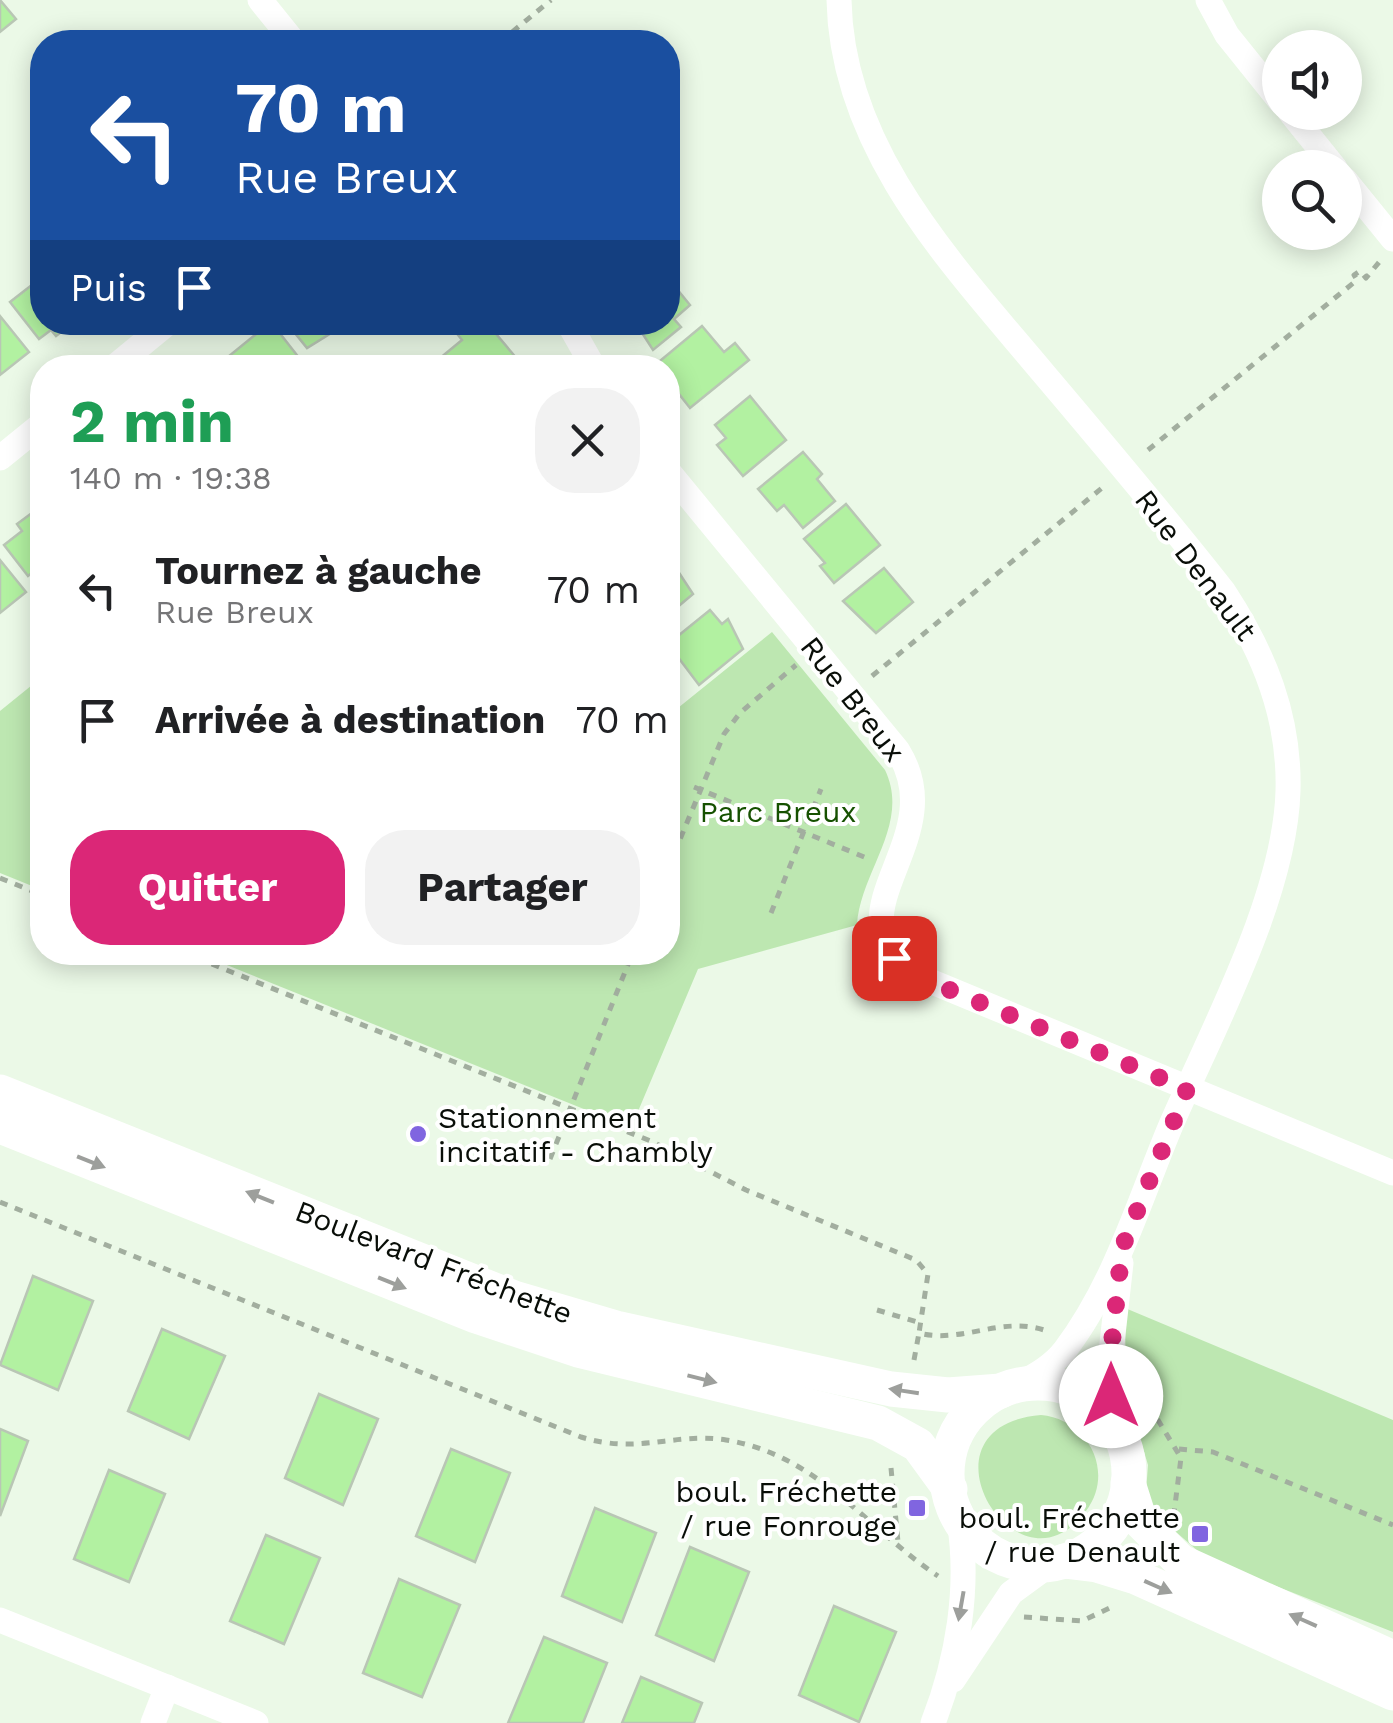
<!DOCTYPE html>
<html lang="fr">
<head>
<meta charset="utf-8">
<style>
  :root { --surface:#fff; --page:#f2f2f2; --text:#202124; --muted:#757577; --accent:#db2777 }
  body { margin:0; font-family:"Work Sans",sans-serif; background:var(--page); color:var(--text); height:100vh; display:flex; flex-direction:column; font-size:38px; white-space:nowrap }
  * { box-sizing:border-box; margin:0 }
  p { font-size:32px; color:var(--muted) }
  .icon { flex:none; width:55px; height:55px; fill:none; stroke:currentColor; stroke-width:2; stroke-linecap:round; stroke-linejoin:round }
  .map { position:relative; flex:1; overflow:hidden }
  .sheet { position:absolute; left:30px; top:355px; width:650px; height:610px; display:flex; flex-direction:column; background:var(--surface); border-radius:40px; box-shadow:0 5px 25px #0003 }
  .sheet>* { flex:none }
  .top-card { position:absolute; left:30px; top:30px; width:650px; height:305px; border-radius:40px; box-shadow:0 5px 25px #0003; background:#1a4fa0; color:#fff; overflow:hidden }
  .buttons { position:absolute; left:1262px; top:30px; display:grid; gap:20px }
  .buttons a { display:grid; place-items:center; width:100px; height:100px; border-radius:50%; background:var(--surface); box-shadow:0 5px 25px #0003; font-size:50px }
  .pin { position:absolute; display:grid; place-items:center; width:85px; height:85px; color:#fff; margin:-42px; border-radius:20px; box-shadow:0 5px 15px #0006 }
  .me { position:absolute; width:110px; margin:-55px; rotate:0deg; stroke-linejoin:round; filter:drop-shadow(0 0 8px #0008) }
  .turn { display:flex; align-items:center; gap:35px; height:210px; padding:0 40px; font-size:45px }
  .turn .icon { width:130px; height:130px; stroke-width:2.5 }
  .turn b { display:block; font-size:70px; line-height:85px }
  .then { display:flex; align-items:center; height:95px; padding:0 40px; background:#0003; gap:20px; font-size:38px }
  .round { display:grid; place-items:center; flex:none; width:105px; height:105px; border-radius:40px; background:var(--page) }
  .head { display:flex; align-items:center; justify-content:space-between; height:170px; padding:0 40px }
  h1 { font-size:60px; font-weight:700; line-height:75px; color:#1e9e55 }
  .cta { display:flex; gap:20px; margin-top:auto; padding:20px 40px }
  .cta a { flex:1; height:115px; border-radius:40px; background:var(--accent); color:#fff; font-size:40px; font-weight:700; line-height:115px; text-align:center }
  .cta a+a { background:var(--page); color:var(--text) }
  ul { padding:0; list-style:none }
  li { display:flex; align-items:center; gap:30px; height:130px; padding:0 40px }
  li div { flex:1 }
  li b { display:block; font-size:38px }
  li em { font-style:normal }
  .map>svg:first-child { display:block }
</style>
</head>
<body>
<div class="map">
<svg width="1393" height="1723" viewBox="0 0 1393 1723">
  <rect width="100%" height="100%" fill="#ebf9e7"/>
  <!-- green -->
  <g fill="#bde7b1">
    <path d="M772,632L885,770C911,824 860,872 857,925L698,969L631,1128L197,953L668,952V716Z"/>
    <polygon points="42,677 42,890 0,873 0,711"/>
    <polygon points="1125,1308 1393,1420 1393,1632 1207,1559 1145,1505 1148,1465 1126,1391"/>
    <path d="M1041,1415C1087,1419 1116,1471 1086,1511C1018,1605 908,1426 1041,1415Z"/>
  </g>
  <!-- building -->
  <g fill="#b2f1a1" stroke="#b9c6b5" stroke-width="2.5">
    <polygon points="0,0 16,19 0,32"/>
    <polygon points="42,277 42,322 69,326 56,336 51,330 39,339 10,302"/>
    <polygon points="668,278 690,305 674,319 681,327 653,350 635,322 668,322"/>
    <polygon points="0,316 29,352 0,375"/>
    <polygon points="271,322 307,368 228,368 223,361"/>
    <polygon points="286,322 349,322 307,348"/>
    <polygon points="473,322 495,322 502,330 497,335 518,360 509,368 446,368 439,359 462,340 458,335"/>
    <polygon points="702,326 724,352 735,343 749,360 690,408 668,380 668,368 655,365"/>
    <polygon points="750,396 786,440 743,476 717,445 726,438 715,425"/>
    <polygon points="803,452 822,474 817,479 835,501 803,528 784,505 777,511 758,489"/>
    <polygon points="846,504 880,545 834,583 820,566 825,563 804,539"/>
    <polygon points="36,510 42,513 42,565 28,576 4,545 22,531 17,524"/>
    <polygon points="668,556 693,594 668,615"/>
    <polygon points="0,560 26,592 0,613"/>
    <polygon points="884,568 913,602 876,633 843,601"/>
    <polygon points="710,610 722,624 728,619 743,649 699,685 668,644"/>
    <polygon points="33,1276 93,1301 58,1390 0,1365"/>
    <polygon points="162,1329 225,1356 189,1439 128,1411"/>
    <polygon points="319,1394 378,1419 343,1505 285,1478"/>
    <polygon points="0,1429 28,1441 0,1516"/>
    <polygon points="451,1449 510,1473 475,1562 416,1536"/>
    <polygon points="109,1470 165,1494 129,1582 74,1559"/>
    <polygon points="595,1508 656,1533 622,1622 562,1596"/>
    <polygon points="266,1535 320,1558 284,1644 230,1621"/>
    <polygon points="690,1547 749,1572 714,1661 656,1635"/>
    <polygon points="399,1579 460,1605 422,1697 363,1673"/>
    <polygon points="834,1606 896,1632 859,1722 799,1695"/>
    <polygon points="544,1637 607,1663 583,1723 508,1723"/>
    <polygon points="641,1677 702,1703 694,1723 622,1723"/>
  </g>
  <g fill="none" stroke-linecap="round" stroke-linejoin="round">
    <!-- path -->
    <g stroke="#a2ae9f" stroke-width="5" stroke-dasharray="8 8" stroke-linecap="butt">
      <polyline points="500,42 551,0"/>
      <polyline points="1148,450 1357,280 1354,275 1360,271 1366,278 1380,261"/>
      <polyline points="872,676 1102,488"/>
      <polyline points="694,787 869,859"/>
      <polyline points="668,868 724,734 740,713 796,665"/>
      <polyline points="0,878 42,895"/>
      <polyline points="771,913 821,789"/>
      <path d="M182,952L653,1142L746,1190L916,1260L928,1274L919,1333C962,1344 1000,1316 1044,1330"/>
      <polyline points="550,1159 633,952"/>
      <path d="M0,1202L581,1437C638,1455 674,1432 726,1440C818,1455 866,1528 938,1576"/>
      <polyline points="877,1310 921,1323"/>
      <polyline points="914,1360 919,1333"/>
      <polyline points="1141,1392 1181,1458 1174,1513"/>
      <polyline points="1179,1449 1213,1452 1393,1525"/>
      <polyline points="891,1468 898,1542"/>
      <polyline points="1024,1617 1082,1621 1114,1606"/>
    </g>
    <!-- street -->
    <g stroke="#fff" stroke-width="25">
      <polyline points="260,0 294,42"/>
      <path d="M839,0C842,151 953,265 1044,374C1105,446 1166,518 1224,592C1264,653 1290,717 1288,791C1285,896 1213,1028 1171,1125C1139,1201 1115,1284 1065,1350C1052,1367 1034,1376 1016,1386"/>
      <polyline points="1208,0 1227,35 1280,101"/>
      <polyline points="1290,112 1335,168"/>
      <polyline points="1345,180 1393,239"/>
      <polyline points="568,322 594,368"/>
      <polyline points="113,368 169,322"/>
      <polyline points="0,458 42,424"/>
      <path d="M668,471L898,751C956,844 814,918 925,979L1393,1173"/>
      <polyline points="1119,1433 1109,1370 1121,1263"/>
      <polyline points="0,1620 256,1723"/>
      <polyline points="953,1680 1011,1593 1052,1563"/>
      <polyline points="153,1723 167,1687"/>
      <path d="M933,1723C958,1659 970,1587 959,1520"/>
    </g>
    <!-- secondary -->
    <g stroke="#fff" stroke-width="35">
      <polyline points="0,1092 514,1298 616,1328 891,1389 948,1395 1001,1391"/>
      <polyline points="0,1126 476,1316 578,1350 878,1423 918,1445 950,1489"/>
      <circle cx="1038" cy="1474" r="91"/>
      <polyline points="1128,1483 1140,1521 1181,1562 1393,1658"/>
      <polyline points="1064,1561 1097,1565 1136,1577 1393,1693"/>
    </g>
  </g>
  <!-- one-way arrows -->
  <defs><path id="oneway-solid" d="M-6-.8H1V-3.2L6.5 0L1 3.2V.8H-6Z" transform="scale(2.5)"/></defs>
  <g fill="#9d9f9c">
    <use href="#oneway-solid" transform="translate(91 1162) rotate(22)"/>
    <use href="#oneway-solid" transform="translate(260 1197) rotate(-158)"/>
    <use href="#oneway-solid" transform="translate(392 1283) rotate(22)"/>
    <use href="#oneway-solid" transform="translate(702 1379) rotate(14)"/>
    <use href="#oneway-solid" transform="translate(904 1391) rotate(-171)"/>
    <use href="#oneway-solid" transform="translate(1158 1587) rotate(24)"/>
    <use href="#oneway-solid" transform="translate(961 1606) rotate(100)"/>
    <use href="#oneway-solid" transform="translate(1303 1620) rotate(-156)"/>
  </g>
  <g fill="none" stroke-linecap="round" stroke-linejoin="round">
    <!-- route -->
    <polyline stroke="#db2777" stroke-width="18" stroke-dasharray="0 32.4" points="894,958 926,980 1187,1089 1122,1248 1109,1370 1111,1396"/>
  </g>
  <!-- markers -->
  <g fill="#8065e0" stroke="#fff" stroke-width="4">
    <circle cx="418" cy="1134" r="10"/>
    <rect x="907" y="1498" width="20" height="20" rx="5"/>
    <rect x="1190" y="1524" width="20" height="20" rx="5"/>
  </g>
  <g text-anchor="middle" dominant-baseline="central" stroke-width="8" stroke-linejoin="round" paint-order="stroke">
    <!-- street labels -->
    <g font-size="30" fill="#090e08" stroke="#fff">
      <text transform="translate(1196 565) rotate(53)">Rue Denault</text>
      <text transform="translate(853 699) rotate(52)">Rue Breux</text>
      <text transform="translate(434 1262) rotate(21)">Boulevard Fréchette</text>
    </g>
    <!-- park labels -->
    <g font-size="30" fill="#165100" stroke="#fff">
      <text x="778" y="811">Parc Breux</text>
    </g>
    <!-- poi labels -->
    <g font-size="30" fill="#090e08" stroke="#fff" text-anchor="end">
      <text x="438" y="1117" text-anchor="start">Stationnement<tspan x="438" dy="34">incitatif - Chambly</tspan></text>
      <text x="897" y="1491">boul. Fréchette<tspan x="897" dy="34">/ rue Fonrouge</tspan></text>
      <text x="1180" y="1517">boul. Fréchette<tspan x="1180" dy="34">/ rue Denault</tspan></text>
    </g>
  </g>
</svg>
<div class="buttons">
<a><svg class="icon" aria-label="sound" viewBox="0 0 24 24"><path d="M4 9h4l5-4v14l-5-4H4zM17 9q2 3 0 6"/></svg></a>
<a><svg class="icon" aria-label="search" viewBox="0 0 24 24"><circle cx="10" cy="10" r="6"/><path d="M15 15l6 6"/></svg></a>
</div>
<div class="pin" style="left:894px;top:958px;background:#d93025"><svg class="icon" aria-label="arrive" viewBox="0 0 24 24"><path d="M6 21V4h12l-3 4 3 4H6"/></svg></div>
<svg class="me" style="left:1111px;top:1396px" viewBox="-20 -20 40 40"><circle r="19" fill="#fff"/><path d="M0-13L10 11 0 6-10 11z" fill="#db2777"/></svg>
<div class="top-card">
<div class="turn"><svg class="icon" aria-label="left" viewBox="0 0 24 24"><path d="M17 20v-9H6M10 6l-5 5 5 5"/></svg><div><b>70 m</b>Rue Breux</div></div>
<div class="then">Puis<svg class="icon" aria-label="arrive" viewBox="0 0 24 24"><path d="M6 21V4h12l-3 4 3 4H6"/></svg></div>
</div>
<section class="sheet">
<div class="head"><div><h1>2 min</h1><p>140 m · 19:38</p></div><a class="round"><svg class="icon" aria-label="close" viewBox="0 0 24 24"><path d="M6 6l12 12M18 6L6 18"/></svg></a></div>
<ul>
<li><svg class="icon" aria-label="left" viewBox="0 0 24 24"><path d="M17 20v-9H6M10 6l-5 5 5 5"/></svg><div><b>Tournez à gauche</b><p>Rue Breux</p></div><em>70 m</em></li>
<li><svg class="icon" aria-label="arrive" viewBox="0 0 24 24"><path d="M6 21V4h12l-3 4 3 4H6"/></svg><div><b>Arrivée à destination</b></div><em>70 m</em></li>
</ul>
<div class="cta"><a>Quitter</a><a>Partager</a></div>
</section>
</div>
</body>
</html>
